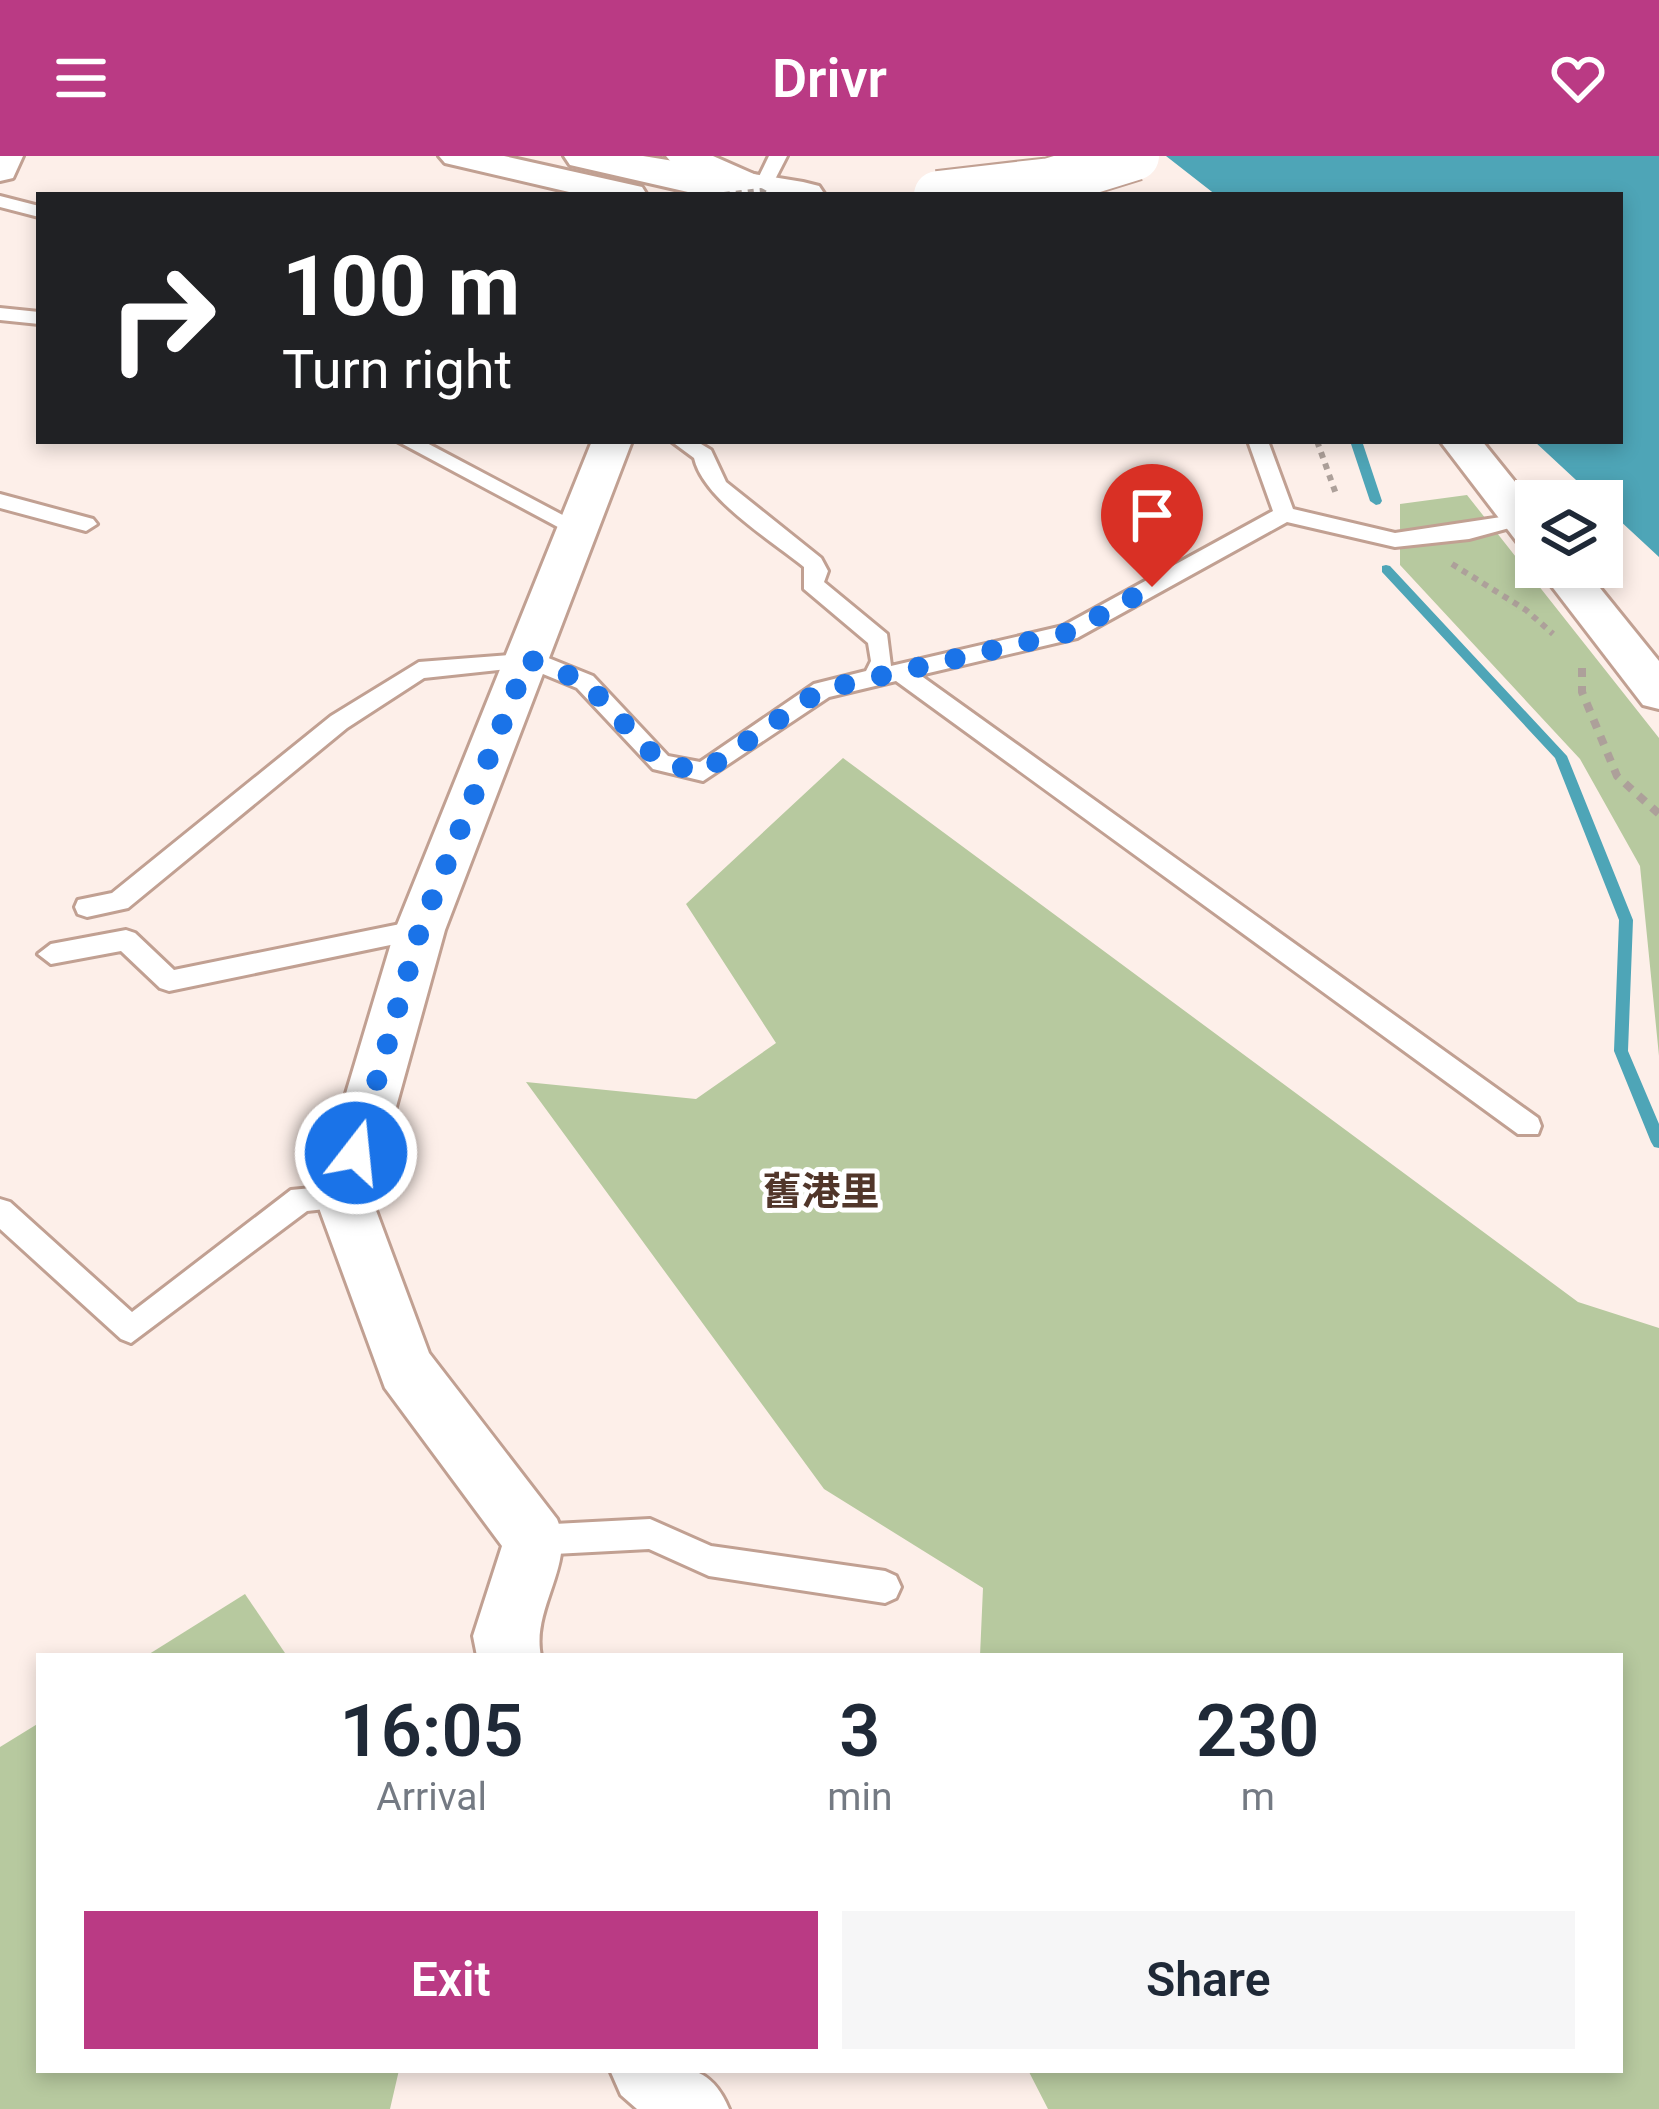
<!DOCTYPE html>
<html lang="en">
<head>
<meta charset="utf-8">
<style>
  :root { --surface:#fff; --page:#f6f6f7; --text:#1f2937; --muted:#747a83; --accent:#ba3a84 }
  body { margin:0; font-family:Roboto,"Noto Sans TC",sans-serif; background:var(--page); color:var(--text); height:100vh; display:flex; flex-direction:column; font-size:45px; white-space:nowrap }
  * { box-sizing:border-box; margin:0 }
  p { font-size:39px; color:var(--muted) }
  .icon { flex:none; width:66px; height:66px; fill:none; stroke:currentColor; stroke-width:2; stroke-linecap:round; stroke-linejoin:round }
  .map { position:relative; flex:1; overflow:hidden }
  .details { position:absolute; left:36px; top:1497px; width:1587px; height:420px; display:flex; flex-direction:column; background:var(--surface); border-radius:0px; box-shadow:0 6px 18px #0003 }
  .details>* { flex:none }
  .banner { position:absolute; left:36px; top:36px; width:1587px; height:252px; border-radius:0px; box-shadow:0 6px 18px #0003; background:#202124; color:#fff; overflow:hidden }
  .fabs { position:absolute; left:1515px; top:324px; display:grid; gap:24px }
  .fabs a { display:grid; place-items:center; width:108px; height:108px; border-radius:0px; background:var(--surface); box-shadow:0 6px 18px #0003; font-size:60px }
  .pin { position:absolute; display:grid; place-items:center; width:102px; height:102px; color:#fff; margin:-123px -51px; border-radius:50% 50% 50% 0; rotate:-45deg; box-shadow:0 0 12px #0007 }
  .pin .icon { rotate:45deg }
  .me { position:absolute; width:132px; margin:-66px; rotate:16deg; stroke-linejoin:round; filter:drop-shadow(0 0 9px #0008) }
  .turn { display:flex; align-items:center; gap:42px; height:252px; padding:0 48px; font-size:54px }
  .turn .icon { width:156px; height:156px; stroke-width:2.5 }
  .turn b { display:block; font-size:84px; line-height:102px }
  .eta { display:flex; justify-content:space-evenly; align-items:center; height:204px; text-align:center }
  .eta b { font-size:72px; font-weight:600; line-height:84px }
  .cta { display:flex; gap:24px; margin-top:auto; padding:24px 48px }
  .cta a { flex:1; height:138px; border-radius:0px; background:var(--accent); color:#fff; font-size:48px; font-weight:600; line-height:138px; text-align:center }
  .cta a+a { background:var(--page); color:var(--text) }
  header { display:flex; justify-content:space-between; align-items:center; height:156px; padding:0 48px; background:var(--accent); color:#fff; font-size:54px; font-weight:600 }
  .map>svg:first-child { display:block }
</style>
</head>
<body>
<header><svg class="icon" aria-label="menu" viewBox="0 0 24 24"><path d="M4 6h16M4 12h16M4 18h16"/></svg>Drivr<svg class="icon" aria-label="heart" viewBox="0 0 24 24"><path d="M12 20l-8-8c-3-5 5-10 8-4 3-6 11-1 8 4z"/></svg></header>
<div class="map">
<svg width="1659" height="1953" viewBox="0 0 1659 1953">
  <rect width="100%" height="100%" fill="#fdefe9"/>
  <!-- green -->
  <g fill="#b7c99f">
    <polygon points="1467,339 1659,582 1659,900 1640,710 1580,603 1400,409 1400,348"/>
    <polygon points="843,602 1578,1146 1659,1172 1659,1953 1048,1953 1028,1914 1620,1914 1620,1500 980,1500 983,1432 824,1333 526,926 696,943 776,887 686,748"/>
    <polygon points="245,1438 287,1500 146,1500"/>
    <polygon points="39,1567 39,1914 399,1914 390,1953 0,1953 0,1591"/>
  </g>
  <!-- water -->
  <polygon fill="#4ea5b7" points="1166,0 1659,0 1659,401 1534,285 1620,285 1620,39 1216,39"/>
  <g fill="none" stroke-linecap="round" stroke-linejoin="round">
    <!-- stream -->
    <g fill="#4ea5b7" fill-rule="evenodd">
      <polygon points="1350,285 1362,285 1382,345 1380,348 1376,349 1370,345"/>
      <polygon points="1386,409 1390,410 1567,600 1633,764 1628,895 1659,968 1659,992 1654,991 1651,986 1614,895 1619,764 1555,602 1382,416 1382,410"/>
    </g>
    <!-- service casing -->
    <g stroke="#c1a092" stroke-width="6">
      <g id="service">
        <polygon points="769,0 787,0 767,39 755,39 752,35"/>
        <polygon points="0,40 39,50 39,61 0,51"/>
        <polygon points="0,152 39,156 39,168 0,164"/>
        <polygon points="397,285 423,285 589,373 585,378 571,378"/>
        <path d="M671,285H696L711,294L726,326L821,402L828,415L824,426L887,478L891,510L1063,470L1273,355L1248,285H1268L1293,353L1395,377L1528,357V367L1469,383L1395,391L1287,366L1077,482L920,519L1538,962L1541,970L1538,978H1518L896,525L829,541L703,625L653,613L577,532L526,511L424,522L347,572L128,752L87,761L78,758L75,751L78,744L112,737L331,560L419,506L536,497L593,520L668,600L700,606L814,528L866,515L871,505L868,487L804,433V411C772,385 703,343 694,302Z"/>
        <polygon points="0,338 93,363 97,368 86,375 0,352"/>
        <polygon points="420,764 433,774 429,781 169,835 160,832 121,795 51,808 38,798 51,788 126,774 135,777 174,814"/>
        <polygon points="343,1029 353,1032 357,1041 353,1050 307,1055 131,1187 121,1183 0,1073 0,1043 10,1046 132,1156 291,1034"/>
        <polygon points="650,1363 711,1390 885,1415 896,1420 901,1431 896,1442 885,1447 709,1420 649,1393 535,1399 524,1395 520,1384 524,1373 535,1369"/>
      </g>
    </g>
    <!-- minor casing -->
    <g stroke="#c1a092" stroke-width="6">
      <g id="minor">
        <polygon points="0,0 23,0 13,22 0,25"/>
        <polygon points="439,0 504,0 642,31 647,39 582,39 445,7"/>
        <polygon points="666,0 713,0 774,27 779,35 776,39 740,39 672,7"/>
        <path d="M592,285H632L445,774L371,1041L429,1197L557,1363C576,1408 531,1452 541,1500H477L473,1480L502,1390L385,1232L315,1041L395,774Z"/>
        <polygon points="1440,285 1482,285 1536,352 1536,395 1521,391"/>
        <polygon points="1537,411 1583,411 1659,505 1659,553 1643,549"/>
        <path d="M610,1914C665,1914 706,1896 729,1953H637L621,1939Z"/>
      </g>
    </g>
    <!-- secondary casing -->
    <g stroke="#c1a092" stroke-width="6">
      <polygon id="secondary" points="564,0 643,0 803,26 819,30 825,39 701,39 570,9"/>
    </g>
    <!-- path-far1 -->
    <g stroke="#ada09a" stroke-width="6" stroke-dasharray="6 6" stroke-linecap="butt">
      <polyline points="1317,285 1336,338"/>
      <polyline points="1452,408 1526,454 1553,478"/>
    </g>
    <!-- path -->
    <polyline stroke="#ada09a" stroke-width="8" stroke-dasharray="9 9" stroke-linecap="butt" points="1582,512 1582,536 1617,620 1659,658"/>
    <!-- service -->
    <use href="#service" fill="#fff" fill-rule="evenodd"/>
    <!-- minor -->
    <use href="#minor" fill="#fff" fill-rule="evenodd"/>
    <!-- secondary -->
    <use href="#secondary" fill="#fff" fill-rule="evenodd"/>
    <!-- secondary-bridge casing -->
    <g stroke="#c1a092" stroke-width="52" stroke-linecap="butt">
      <polyline id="secondary-bridge" points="938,39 1051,26 1135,0"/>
    </g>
    <!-- path-bridge -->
    <polyline stroke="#ada09a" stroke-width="6" stroke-dasharray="6 6" stroke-linecap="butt" points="724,39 761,35 768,39"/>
    <!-- secondary-bridge -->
    <use href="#secondary-bridge" stroke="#fff" stroke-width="48"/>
  </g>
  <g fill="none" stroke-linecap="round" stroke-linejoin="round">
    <!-- route -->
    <polyline stroke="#1a73e8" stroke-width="21" stroke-dasharray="0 37.8" points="356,997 420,774 528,503 585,526 661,607 703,616 821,534 1070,476 1152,431"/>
  </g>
  <g text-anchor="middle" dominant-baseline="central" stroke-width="10" stroke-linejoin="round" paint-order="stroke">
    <!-- quarter labels -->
    <g font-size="39" font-weight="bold" fill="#51362a" stroke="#fff">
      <text x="821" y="1036">舊港里</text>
    </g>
  </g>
</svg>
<div class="fabs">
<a><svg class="icon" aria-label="layers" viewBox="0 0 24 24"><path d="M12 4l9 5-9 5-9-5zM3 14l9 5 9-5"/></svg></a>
</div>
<div class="pin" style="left:1152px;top:431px;background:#d93025"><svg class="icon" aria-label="arrive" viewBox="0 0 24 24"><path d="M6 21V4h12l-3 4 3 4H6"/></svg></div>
<svg class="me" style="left:356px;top:997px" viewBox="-20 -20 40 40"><circle r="17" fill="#1a73e8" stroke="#fff" stroke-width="3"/><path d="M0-11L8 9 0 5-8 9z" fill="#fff"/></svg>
<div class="banner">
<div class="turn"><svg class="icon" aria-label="right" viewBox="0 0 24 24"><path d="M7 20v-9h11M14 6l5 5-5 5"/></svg><div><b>100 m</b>Turn right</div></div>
</div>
<section class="details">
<div class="eta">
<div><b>16:05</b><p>Arrival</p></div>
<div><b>3</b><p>min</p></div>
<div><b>230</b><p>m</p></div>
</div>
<div class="cta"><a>Exit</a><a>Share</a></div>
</section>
</div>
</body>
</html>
